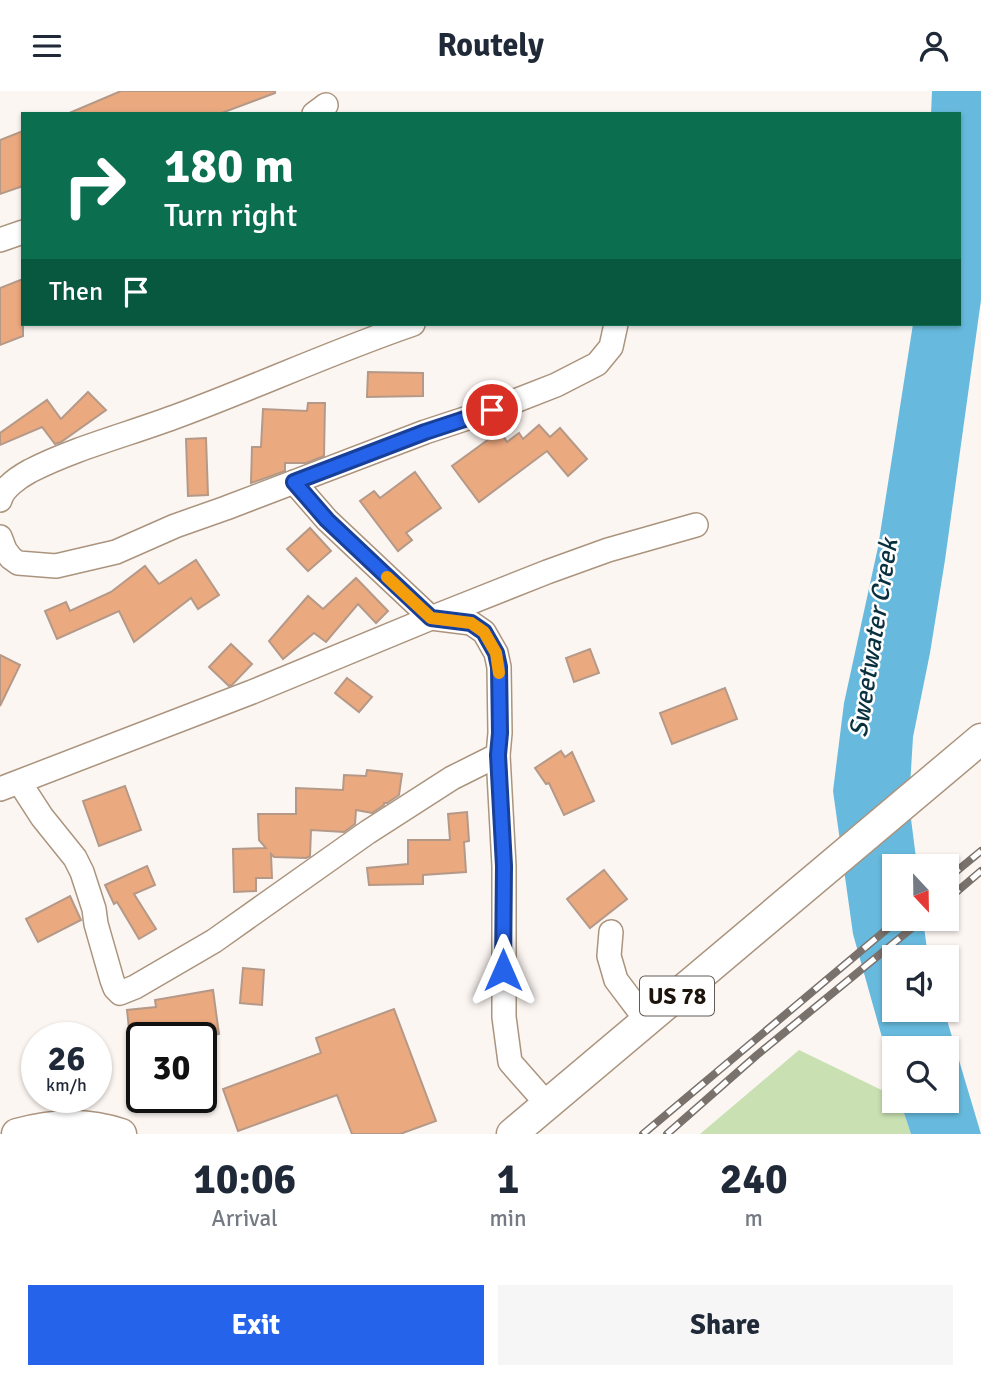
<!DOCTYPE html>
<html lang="en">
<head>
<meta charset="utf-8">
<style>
  :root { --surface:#fff; --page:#f6f6f7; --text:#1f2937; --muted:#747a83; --accent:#2563eb }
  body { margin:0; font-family:Signika,sans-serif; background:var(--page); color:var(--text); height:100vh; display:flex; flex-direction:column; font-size:26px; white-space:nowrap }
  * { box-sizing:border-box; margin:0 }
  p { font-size:23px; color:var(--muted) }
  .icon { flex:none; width:38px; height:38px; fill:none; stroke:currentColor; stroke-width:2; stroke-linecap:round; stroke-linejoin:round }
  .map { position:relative; height:1043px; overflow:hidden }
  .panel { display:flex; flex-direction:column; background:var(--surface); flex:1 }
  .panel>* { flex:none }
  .banner { position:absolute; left:21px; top:21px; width:940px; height:214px; border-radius:0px; box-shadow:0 2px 5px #0004; background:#0b6e4f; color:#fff; overflow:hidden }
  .needle { width:46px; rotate:158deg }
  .buttons { position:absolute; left:882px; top:763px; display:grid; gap:14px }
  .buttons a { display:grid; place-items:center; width:77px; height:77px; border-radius:0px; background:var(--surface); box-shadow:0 2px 5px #0004; font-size:35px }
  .speed { position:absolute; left:21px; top:931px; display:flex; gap:14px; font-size:35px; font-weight:700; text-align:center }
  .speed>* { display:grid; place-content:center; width:91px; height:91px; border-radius:50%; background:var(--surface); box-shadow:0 2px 5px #0004; line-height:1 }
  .speed small { font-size:18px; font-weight:400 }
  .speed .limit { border:4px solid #111; border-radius:10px; background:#fff; color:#111 }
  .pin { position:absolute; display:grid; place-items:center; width:60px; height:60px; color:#fff; margin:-30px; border:4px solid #fff; border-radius:50%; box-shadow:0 2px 7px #0007 }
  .me { position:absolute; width:77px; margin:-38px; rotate:0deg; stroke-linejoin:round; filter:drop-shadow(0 0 5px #0008) }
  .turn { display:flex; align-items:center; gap:24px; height:147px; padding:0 28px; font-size:32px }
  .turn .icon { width:91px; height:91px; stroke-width:2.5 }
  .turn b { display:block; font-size:49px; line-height:60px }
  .then { display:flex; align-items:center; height:66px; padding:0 28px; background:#0003; gap:14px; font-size:26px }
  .eta { display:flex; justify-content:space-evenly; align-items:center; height:119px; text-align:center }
  .eta b { font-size:42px; font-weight:700; line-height:49px }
  .cta { display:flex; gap:14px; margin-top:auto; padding:14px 28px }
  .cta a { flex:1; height:80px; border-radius:0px; background:var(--accent); color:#fff; font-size:28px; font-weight:700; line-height:80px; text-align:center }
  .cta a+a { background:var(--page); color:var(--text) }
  header { display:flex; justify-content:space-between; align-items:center; height:91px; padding:0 28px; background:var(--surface); font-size:32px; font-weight:700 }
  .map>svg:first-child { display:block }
</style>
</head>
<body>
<header><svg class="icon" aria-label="menu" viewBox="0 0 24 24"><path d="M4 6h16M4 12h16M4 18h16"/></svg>Routely<svg class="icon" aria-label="person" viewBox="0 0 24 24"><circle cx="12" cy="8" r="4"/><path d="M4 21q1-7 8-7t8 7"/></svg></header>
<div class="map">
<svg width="981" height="1043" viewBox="0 0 981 1043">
  <rect width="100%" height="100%" fill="#fcf6f2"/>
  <!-- green -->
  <polygon fill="#c8e0b2" points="799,959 894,1005 894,1010 900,1010 911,1043 700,1043"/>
  <!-- water -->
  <polygon fill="#67bade" points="932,0 981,0 981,209 945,469 930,562 913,646 909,712 917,775 894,775 894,828 923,828 928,866 894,866 894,919 944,919 981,1043 911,1043 900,1010 947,1010 947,957 894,957 894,989 853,843 833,700 844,612 878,456 913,233 959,233 959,23 931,23"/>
  <!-- building -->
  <g fill="#eba97f" stroke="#b59988" stroke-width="2">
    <polygon points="121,0 275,0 275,2 219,23 67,23"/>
    <polygon points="23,40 23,95 0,103 0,49"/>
    <polygon points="23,188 23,245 0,254 0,197"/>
    <polygon points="368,281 423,282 423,305 367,306"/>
    <polygon points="88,301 106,319 61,351 55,353 42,336 0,354 0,342 47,309 61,328"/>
    <polygon points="308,312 325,312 324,365 306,372 285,372 285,380 251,392 252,356 261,356 263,318 307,320"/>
    <polygon points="539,334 550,346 560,337 587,368 568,385 547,360 479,411 452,375 500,340 507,351 519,342 523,348"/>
    <polygon points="206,347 208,404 188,405 186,348"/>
    <polygon points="415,381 441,417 406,442 412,449 398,460 360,410 374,400 380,407"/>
    <polygon points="310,437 331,460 308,480 287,458"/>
    <polygon points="196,469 219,504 198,518 191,507 134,551 119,520 57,548 45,520 66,511 70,520 111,501 145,475 159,493"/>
    <polygon points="356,487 388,520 376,532 358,513 326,551 314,542 283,568 269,550 308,505 323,518"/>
    <polygon points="231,553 252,573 232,594 229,595 209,576"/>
    <polygon points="590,558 599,582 574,591 566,567"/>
    <polygon points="0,564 20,574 0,615"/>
    <polygon points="347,587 372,606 359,621 335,602"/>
    <polygon points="725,597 737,628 672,653 660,622"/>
    <polygon points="561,660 565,666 572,661 594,710 564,724 549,692 546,693 535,677"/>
    <polygon points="367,679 402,683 399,704 387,712 384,712 384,714 372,722 356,719 355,733 344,741 311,739 310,765 306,767 274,766 271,763 272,787 256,787 256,800 234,801 233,758 266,757 259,749 258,723 296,723 296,697 343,699 344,684 366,685"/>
    <polygon points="125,695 141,739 99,755 83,710"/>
    <polygon points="467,721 469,750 464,751 466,781 423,784 423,793 369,794 367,777 408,773 408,749 450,749 448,723"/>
    <polygon points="147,775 155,794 134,803 156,838 139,848 117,811 114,813 105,794"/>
    <polygon points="604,779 627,808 590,837 567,808"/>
    <polygon points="70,805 81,829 38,851 26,828"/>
    <polygon points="243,877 264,879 262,914 240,912"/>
    <polygon points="213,899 219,943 199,947 130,947 127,919 156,916 155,909"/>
    <polygon points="394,918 436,1030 400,1043 352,1043 337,1004 238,1040 223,998 321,962 316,947"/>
  </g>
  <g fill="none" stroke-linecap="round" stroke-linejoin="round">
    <!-- minor casing -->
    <g stroke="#ab947e" stroke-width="26">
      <g id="minor">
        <polyline points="314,23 326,14"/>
        <polyline points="0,149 23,141"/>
        <polyline points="294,391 327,429 431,527 547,481 608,459 696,434"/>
        <path d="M0,409C3,397 19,386 30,380C77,356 130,343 180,324C258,295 334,260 413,233"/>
        <polyline points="0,446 5,459 11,467 18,472 56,475 116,461 175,435 226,417 425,341 492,319 556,294 597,273 611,256 616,233"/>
        <polyline points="498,664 504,775 504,926 510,971 547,1013"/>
        <polyline points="0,698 252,601 431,527 471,532 484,541 496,562 499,576 500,642 498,664 452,687 368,741 214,850 135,896 120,902 115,897 112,889 96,833 94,818 82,781 75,767 42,726 20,692"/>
        <polyline points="611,841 609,865 616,889 647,930"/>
      </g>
    </g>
    <!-- major casing -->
    <g stroke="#ab947e" stroke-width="33">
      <g id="major">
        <path d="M17,1043C52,1033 86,1031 121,1043"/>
        <polyline points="512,1043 981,648"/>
      </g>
    </g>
    <!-- minor -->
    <use href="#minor" stroke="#fff" stroke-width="23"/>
    <!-- major -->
    <use href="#major" stroke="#fff" stroke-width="30"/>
    <!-- rail casing -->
    <g stroke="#79716b" stroke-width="8">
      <g id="rail">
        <polyline points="947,788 981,760"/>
        <polyline points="947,809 981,780"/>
        <polyline points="643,1043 899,828"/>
        <polyline points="667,1043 757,964 923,828"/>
      </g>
    </g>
    <!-- rail -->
    <use href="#rail" stroke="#fff" stroke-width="5" stroke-dasharray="16" stroke-linecap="butt"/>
  </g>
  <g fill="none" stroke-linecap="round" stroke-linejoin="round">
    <!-- route casing -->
    <g stroke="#184099" stroke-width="18">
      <polyline id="route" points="492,319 425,341 294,391 327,429 431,527 471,532 484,541 496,562 499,576 500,642 498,664 504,775 503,879"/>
    </g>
    <!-- route -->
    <use href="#route" stroke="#2563eb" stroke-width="12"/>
    <!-- slow -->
    <polyline stroke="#f59e0b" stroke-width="12" points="387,486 431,527 471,532 484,541 496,562 499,582"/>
  </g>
  <g text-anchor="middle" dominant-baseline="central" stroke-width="5" stroke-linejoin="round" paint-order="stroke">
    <!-- shield labels -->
    <rect fill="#fff" stroke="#615a55" stroke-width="2" x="640" y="885.5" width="74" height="39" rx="5"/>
    <g font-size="23" font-weight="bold" fill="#1d140c">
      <text x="677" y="905">US 78</text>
    </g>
    <!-- water labels -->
    <g font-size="26" font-style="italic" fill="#08303f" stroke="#fff">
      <text transform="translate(874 547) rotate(-81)">Sweetwater Creek</text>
    </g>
  </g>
</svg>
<div class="buttons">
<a><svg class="needle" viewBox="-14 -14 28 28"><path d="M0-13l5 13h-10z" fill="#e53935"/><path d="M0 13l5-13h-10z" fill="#747a83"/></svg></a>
<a><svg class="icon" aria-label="sound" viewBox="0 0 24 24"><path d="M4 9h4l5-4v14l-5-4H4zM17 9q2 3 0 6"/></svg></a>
<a><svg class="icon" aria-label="search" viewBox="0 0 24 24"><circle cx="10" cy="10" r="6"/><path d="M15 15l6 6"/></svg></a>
</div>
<div class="speed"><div>26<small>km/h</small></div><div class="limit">30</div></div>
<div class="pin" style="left:492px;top:319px;background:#d93025"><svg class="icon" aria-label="arrive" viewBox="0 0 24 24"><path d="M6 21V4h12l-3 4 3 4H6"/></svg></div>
<svg class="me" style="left:503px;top:879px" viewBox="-20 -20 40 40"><path d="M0-17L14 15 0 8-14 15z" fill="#2563eb" stroke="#fff" stroke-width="4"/></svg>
<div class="banner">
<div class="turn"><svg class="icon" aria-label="right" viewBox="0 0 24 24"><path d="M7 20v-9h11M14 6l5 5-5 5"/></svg><div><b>180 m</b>Turn right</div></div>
<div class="then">Then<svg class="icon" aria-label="arrive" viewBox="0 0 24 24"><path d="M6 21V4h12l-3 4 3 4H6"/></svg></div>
</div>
</div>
<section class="panel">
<div class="eta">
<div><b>10:06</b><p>Arrival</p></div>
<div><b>1</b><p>min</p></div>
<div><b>240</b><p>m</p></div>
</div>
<div class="cta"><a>Exit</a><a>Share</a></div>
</section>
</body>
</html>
